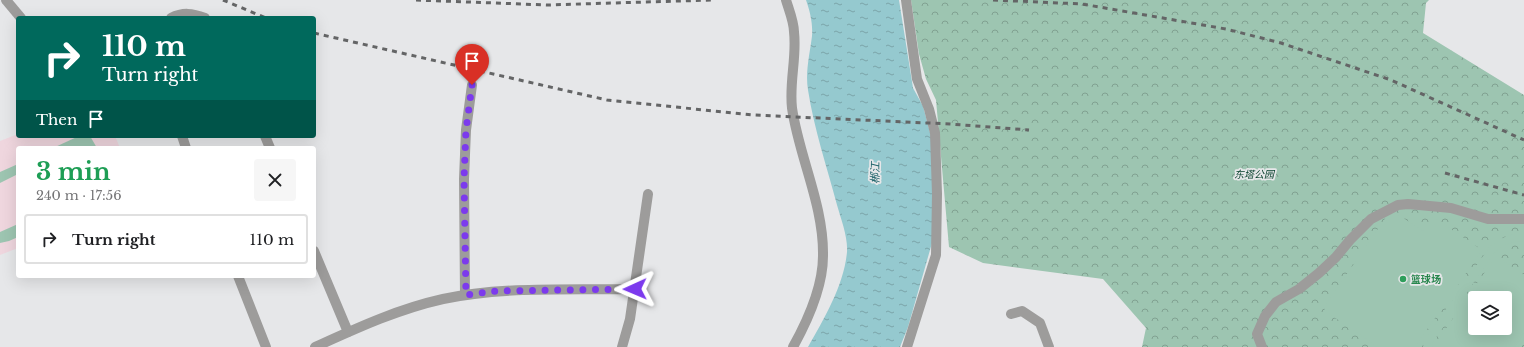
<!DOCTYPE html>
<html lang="en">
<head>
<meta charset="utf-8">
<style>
  :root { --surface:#fff; --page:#f6f6f6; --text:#202124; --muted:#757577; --line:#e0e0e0 }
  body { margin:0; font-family:"Libre Baskerville","Noto Sans SC",serif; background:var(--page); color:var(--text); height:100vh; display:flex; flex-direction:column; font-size:15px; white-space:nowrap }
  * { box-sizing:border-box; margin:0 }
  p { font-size:13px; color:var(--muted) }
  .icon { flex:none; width:22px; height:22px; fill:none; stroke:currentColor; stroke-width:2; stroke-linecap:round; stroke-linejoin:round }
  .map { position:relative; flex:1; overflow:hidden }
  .drawer { position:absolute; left:16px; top:146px; width:300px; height:132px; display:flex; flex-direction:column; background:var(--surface); border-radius:4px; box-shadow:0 4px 16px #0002 }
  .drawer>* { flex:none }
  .guide { position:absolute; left:16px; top:16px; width:300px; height:122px; border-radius:4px; box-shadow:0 4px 16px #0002; background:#00695c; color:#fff; overflow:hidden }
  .buttons { position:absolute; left:1468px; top:291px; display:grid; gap:8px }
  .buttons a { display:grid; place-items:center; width:44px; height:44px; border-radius:4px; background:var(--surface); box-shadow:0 4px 16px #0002; font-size:20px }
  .pin { position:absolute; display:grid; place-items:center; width:34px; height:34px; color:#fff; margin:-41px -17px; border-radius:50% 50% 50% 0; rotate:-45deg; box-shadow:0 0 4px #0007 }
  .pin .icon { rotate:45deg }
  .me { position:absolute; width:44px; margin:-22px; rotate:269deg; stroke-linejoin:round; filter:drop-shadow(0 0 3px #0008) }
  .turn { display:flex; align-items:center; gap:14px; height:84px; padding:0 20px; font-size:18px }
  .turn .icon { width:52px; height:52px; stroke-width:2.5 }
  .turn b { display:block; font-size:28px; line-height:34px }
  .then { display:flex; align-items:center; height:38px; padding:0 20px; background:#0003; gap:8px; font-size:15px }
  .round { display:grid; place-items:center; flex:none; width:42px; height:42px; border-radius:4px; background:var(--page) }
  .overview { display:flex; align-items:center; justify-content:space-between; height:68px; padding:0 20px }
  h1 { font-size:24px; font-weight:800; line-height:30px; color:#1e9e55 }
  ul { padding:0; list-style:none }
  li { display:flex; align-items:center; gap:12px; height:50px; margin:0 8px 6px; padding:0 12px; border:2px solid var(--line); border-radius:4px }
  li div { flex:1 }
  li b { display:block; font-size:15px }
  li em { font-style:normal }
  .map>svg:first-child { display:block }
</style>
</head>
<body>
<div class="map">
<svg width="1524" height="347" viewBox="0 0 1524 347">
  <defs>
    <pattern id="park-crowns" width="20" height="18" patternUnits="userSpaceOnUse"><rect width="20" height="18" fill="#9dc5b1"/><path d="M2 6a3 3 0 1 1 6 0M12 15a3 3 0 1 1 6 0" fill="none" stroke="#81a191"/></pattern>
    <pattern id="water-ripples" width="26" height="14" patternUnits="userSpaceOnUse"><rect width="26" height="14" fill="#95c9cf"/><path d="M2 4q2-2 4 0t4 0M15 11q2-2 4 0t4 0" fill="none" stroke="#7ba4a9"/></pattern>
  </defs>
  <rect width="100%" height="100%" fill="#e6e7e9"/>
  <!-- education -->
  <polygon fill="#efd6de" points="18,134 18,136 115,136 120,148 18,148 18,248 0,255 0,141"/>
  <!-- park -->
  <path fill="url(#park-crowns)" fill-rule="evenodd" d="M911,0H1429L1426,3L1423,33L1524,95V347H1142L1146,328L1103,279L983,263L949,247L936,100L926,79L919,54ZM1475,298H1505V328H1475Z"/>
  <!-- pitch -->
  <g fill="#9dc5b1" fill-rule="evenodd">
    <polygon points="79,136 90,136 97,148 53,148"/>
    <polygon points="18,164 18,174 0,183 0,172"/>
    <polygon points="1391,210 1423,231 1433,217 1482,250 1415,347 1378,347 1325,311 1324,307"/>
    <polygon points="18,224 18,237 9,241 0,243 0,232"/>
    <path d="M1513,234H1524V241C1512,241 1503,245 1494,253L1433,342L1432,347H1423L1424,341L1490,246L1500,239Z"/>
    <path d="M1496,256L1524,275V333L1515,347H1442L1436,343ZM1475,298H1505V328H1475Z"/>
  </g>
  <!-- water -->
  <path fill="url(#water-ripples)" d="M806,0H899L913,88L923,106L932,140V243L908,327L900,347H808C824,319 844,285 847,252C848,237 841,219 837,205C827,167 814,129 808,90C805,72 810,53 812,36C813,24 810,11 806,0Z"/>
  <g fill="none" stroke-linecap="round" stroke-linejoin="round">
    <!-- minor -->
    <g stroke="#9d9c9b" stroke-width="10">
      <polyline points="6,0 21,18"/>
      <path d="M786,0C789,10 794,22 794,32C797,57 789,82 792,108C799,157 824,205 823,256C823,287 808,320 793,347"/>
      <polyline points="906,0 917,79 929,109 935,133 937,194 936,255 907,347"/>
      <path d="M171,18C183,12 192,13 205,18"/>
      <polyline points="182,136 186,148"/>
      <polyline points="265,136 270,148"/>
      <polyline points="314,251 348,332"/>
      <polyline points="238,276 266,347"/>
      <polyline points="465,295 464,179 466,130 472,85"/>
      <polyline points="1011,314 1022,311 1040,323 1049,347"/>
      <path d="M315,347C357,328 398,309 443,299C504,286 573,290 635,289"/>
      <polyline points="622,347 630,319 648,194"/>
      <polyline points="1262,347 1257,334 1265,316 1276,302 1299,289 1319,273 1336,257 1350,240 1371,219 1398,205 1408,204 1451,208 1488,219 1524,219"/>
    </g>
    <!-- rail -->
    <g stroke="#646566" stroke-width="3" stroke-dasharray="5 5" stroke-linecap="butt">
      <polyline points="223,0 266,18"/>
      <polyline points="416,0 547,5 712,0"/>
      <polyline points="993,0 1082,4 1226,29 1281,43 1391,80 1524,140"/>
      <polyline points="314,33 607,100 753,115 950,124 1029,130"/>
      <polyline points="1445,173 1524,195"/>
    </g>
  </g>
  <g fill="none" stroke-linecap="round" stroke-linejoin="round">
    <!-- route -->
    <polyline stroke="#7c3aed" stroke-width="7" stroke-dasharray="0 12.6" points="472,85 466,130 464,179 466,295 496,291 635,289"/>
  </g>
  <!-- markers -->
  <circle fill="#2e9e5b" stroke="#e6e7e9" stroke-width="1.5" cx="1403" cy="279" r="4"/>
  <g text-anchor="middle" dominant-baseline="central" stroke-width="3.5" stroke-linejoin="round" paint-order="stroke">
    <!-- park labels -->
    <g font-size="10" font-style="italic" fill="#023d28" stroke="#e6e7e9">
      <text x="1254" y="174">东塔公园</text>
    </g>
    <!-- leisure labels -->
    <g font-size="10" font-weight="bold" fill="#27864d" stroke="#e6e7e9" text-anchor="start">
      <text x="1411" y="279">篮球场</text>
    </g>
    <!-- water labels -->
    <g font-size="11" font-style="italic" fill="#1c6269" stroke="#e6e7e9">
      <text transform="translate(875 173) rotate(-89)">郴江</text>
    </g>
  </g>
</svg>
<div class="buttons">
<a><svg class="icon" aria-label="layers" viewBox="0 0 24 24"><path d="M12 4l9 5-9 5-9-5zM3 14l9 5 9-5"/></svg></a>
</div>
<div class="pin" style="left:472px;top:85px;background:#d93025"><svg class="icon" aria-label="arrive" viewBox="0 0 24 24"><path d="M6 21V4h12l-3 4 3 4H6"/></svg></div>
<svg class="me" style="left:635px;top:289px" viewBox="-20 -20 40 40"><path d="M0-17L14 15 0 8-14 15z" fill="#7c3aed" stroke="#fff" stroke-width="4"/></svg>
<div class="guide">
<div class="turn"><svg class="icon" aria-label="right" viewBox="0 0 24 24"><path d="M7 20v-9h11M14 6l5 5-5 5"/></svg><div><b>110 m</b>Turn right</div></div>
<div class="then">Then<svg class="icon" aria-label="arrive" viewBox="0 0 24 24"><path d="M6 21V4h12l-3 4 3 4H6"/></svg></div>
</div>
<section class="drawer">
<div class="overview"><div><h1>3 min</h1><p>240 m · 17:56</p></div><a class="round"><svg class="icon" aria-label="close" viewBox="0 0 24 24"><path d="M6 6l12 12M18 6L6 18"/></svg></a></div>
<ul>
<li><svg class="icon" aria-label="right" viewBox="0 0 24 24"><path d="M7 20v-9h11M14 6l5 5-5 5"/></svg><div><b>Turn right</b></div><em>110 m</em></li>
</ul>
</section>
</div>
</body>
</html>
